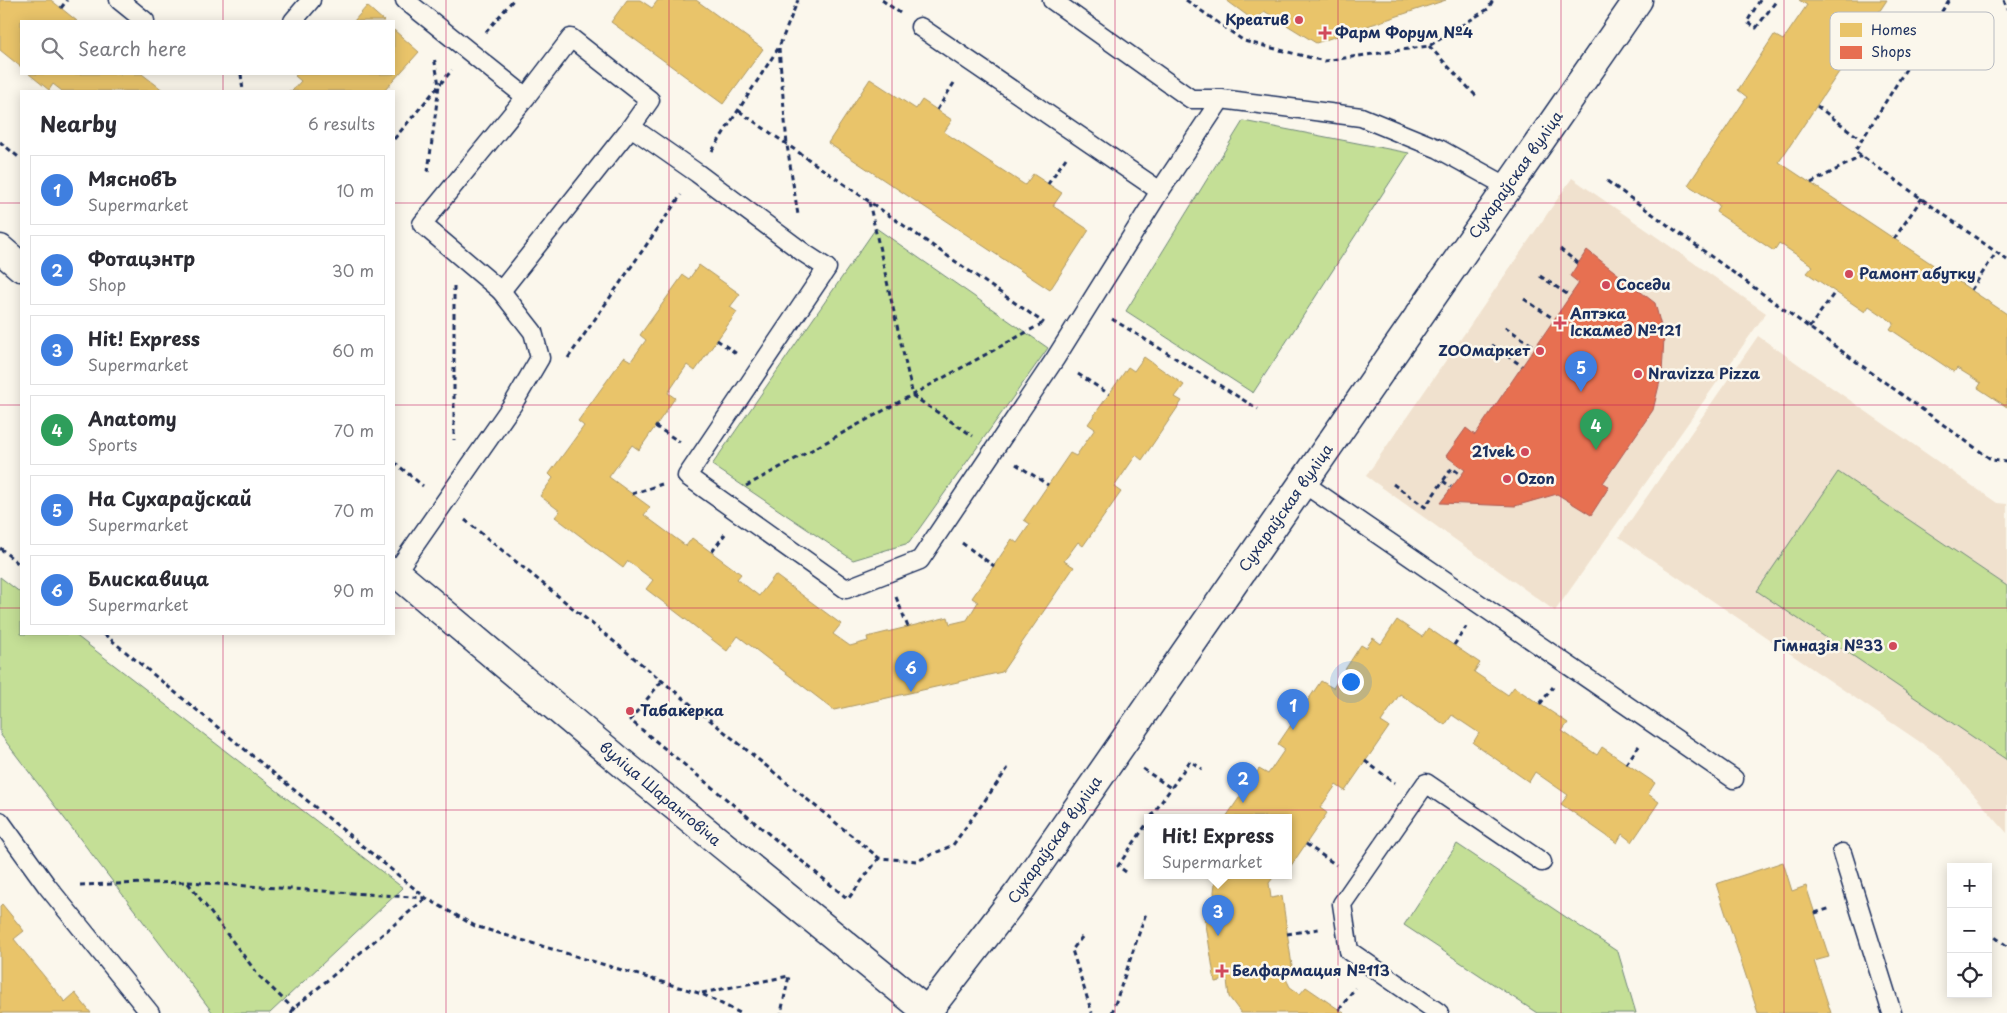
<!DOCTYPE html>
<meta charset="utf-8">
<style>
body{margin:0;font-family:"Playpen Sans",sans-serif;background:#f7f7f7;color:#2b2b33}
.controls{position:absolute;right:15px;bottom:15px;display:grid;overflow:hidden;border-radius:0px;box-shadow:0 2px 12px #0003}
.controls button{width:45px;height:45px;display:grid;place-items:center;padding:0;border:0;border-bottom:1px solid #e1e1e2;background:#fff;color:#2b2b33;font:25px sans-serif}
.you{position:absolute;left:1350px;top:681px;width:18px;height:18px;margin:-12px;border:4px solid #fff;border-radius:50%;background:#1a73e8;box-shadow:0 0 0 8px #1a73e833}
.badge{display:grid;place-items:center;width:32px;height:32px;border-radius:50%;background:#b45309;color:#fff;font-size:16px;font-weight:700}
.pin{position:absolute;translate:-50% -41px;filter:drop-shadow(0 1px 2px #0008)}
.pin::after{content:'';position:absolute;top:26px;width:18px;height:15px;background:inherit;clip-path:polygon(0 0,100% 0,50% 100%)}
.popup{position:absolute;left:1144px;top:814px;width:148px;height:65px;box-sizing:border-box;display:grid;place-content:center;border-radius:0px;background:#fff;filter:drop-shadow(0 1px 4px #0005);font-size:16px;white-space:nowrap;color:#7c7c81}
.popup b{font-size:19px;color:#2b2b33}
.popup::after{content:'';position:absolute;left:50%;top:100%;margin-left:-10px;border:10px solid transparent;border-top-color:#fff}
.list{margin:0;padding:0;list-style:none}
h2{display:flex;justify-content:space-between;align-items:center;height:65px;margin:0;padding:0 20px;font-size:21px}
h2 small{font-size:16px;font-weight:400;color:#7c7c81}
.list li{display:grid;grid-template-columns:32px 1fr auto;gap:15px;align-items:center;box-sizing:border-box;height:70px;margin:0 10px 10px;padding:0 10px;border:1px solid #e1e1e2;border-radius:0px}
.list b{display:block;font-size:19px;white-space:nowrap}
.list p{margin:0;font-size:16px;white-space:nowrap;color:#7c7c81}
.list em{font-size:16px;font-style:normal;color:#7c7c81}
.icon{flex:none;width:28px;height:28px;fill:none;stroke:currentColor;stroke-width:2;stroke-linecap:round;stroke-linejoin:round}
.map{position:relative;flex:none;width:2007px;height:1013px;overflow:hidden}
.search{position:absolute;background:#fff;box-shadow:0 2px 12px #0003;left:20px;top:20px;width:375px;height:55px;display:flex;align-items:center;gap:12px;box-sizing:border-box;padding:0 18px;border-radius:0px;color:#7c7c81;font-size:19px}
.panel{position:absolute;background:#fff;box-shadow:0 2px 12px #0003;left:20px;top:90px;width:375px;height:545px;border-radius:0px}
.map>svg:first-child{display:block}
.built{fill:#f0e1ce}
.green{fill:#c4df96;stroke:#70877a}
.homes{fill:#e9c46a;stroke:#ab9766}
.shops{fill:#e76f51;stroke:#aa5c55}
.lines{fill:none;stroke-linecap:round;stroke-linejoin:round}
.lane-casing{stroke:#1b2f5e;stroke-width:21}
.secondary-casing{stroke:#1b2f5e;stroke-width:31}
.path{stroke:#1b2f5e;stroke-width:3;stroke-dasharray:5 4;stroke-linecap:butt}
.lane{stroke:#fbf7ec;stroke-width:18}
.secondary{stroke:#fbf7ec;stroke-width:28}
.grid{fill:none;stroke:#c2185b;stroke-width:1;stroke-opacity:0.55}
.poi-dot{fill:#d1495b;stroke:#fbf7ec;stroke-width:2}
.labels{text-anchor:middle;stroke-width:5;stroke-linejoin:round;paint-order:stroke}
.poi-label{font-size:15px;font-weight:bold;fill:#1b2f5e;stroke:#fbf7ec;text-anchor:start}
.street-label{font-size:15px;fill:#1b2f5e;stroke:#fbf7ec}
.key{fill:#fbf7ec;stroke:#b8bbc1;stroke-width:1}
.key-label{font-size:14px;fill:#1b2f5e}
</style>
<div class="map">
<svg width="2007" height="1013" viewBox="0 0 2007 1013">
<rect width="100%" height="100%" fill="#fbf7ec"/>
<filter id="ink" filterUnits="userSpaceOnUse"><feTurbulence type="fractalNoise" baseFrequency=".02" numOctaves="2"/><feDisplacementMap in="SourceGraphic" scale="10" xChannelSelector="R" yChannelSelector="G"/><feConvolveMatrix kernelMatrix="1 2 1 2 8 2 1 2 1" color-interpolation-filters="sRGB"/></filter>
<g filter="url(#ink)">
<g class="built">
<polygon points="1572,178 1766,313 1555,611 1366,476"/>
<polygon points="1758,336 1997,503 2007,504 2007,833 1939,755 1619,537"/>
</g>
<g class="green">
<polygon points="1243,121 1409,153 1253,393 1126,311"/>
<polygon points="876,228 1048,348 909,543 853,560 712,465"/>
<polygon points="1838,472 2007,586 2007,760 1757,591"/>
<polygon points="0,577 21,593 21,634 74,634 403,888 270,1013 213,1013 0,734"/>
<polygon points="1457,844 1618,952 1636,1013 1537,1013 1404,925"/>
</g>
<g class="homes">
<polygon points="0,0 51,0 77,21 21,21 21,67 0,50"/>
<polygon points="627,0 640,0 652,8 658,0 696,0 763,49 723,104 611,22"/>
<polygon points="1226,0 1446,0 1316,43 1264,11 1256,22"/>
<polygon points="1799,0 1887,0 1779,162 2007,314 2007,407 1978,388 1981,383 1957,368 1954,372 1890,329 1894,323 1869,306 1865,312 1807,273 1813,266 1779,243 1774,251 1716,212 1719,205 1688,185 1747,97 1738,90 1774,35 1783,40 1807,5"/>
<polygon points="367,6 384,21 354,21"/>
<polygon points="394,30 419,52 384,91 289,91 292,91 301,81 295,76 297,74 394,74"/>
<polygon points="29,74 142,74 164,91 62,91 53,84 49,90"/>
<polygon points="870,79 916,109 922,100 952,120 944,132 1025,185 1033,174 1062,193 1053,206 1089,230 1050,290 828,143"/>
<polygon points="699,265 740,294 730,307 737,312 695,371 687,365 668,393 675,398 639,450 632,445 609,477 650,507 644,515 686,546 692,538 741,574 737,579 759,596 775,575 841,624 833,634 850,646 868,641 867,637 948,617 950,624 967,620 978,602 972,598 1012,539 1017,543 1030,524 1024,520 1070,453 1076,456 1095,429 1088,424 1128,367 1134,371 1144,357 1184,385 1175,397 1182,401 1142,460 1136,455 1114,487 1121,492 1083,546 1078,542 1064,561 1074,567 1002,672 834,710 738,636 727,651 646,589 653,580 628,561 623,568 555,517 560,511 540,496 553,478 549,474 584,426 578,421 624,357 631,361 646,340 640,335 683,275 689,279"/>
<polygon points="1397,620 1422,637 1428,628 1480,663 1474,672 1508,695 1514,687 1568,723 1562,731 1597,755 1602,747 1655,783 1648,794 1659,802 1632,842 1622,834 1617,843 1561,804 1568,795 1535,772 1529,782 1473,743 1479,733 1452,715 1445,725 1400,694 1381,722 1389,727 1345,791 1336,785 1320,808 1327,813 1288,870 1288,817 1226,817 1259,769 1268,774 1285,749 1278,744 1321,681 1333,688 1361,645 1366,648 1373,638 1381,644"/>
<polygon points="1783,862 1792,891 1806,886 1829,957 1814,961 1831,1013 1758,1013 1716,884"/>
<polygon points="1216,875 1275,875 1269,883 1271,898 1282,896 1293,973 1284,975 1290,987 1300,994 1306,987 1344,1013 1241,1013 1229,997 1227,980 1215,982 1204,912 1217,910 1214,892"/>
<polygon points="2,904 24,931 14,939 65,1002 75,993 91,1013 0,1013 0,906"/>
</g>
<polygon class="shops" points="1587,250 1655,303 1664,338 1662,373 1653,410 1603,483 1609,487 1591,515 1557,494 1515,506 1440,503 1465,470 1446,456 1466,428 1475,435 1579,283 1570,276"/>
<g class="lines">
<defs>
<g id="lane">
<polyline points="119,0 145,21"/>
<polyline points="405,0 526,97"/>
<polyline points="1052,0 1191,99 1221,99"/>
<polyline points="293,21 311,0"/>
<polyline points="920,27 1160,191"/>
<polygon points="571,38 650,100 631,127 501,291 422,224 526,97"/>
<polyline points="631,127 697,173 804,253 827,268 687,476 846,589 920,560 1055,359 1160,191 1221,99 1361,117 1439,149 1508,187"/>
<polyline points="1303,483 1734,779"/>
<polyline points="396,572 513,404 540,358 533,332 501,291"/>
<polyline points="0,821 47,886 150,1013"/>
<polyline points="1842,853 1892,1013"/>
<polyline points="1439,1013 1349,951 1342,904 1426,783 1542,862"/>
</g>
<g id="secondary">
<polyline points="0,249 21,267"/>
<polyline points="394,571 628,768 929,1013"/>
<polyline points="926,1013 1020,891 1638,0"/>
</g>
</defs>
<use href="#lane" class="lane-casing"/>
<use href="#secondary" class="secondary-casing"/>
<g class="path">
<polyline points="882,0 900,13"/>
<polyline points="1186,0 1244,41 1324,61 1429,46 1488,9 1493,0"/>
<polyline points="1760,0 1747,22 1756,28 1777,0"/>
<polyline points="1949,0 1855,151 2007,260"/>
<polyline points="2004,0 2007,9"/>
<polyline points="61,8 67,0"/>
<polyline points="486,32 513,0"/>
<polyline points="1863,36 1909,66"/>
<polyline points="1429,46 1476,96"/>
<polyline points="779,48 787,145 798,215"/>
<polyline points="241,74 243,91"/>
<polyline points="1817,106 1862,140"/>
<polyline points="937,110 954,83"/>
<polyline points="739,111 1044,323"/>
<polyline points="394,139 452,70"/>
<polyline points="0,142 21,159"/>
<polyline points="712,151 779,47 798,0"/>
<polyline points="428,172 439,85 434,57"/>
<polyline points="1607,181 1992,460 2007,462"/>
<polyline points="1811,183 1862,156"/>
<polyline points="1048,184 1066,158"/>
<polyline points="869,202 913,396 973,436"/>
<polyline points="1894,239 1922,198"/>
<polyline points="1560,249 1578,263"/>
<polyline points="1540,276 1570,296"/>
<polyline points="454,286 454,440"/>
<polyline points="1971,290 1996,253"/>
<polyline points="1524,299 1554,319"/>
<polyline points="1112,319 1258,409"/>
<polyline points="1505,327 1535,347"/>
<polyline points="1809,328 1835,292"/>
<polyline points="717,340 737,354"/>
<polyline points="1492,345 1522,366"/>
<polyline points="568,358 681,195"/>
<polyline points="1078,374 1109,394"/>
<polyline points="655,426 680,442"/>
<polyline points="394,462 423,486"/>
<polyline points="1016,464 1048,485"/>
<polyline points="1443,481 1451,487"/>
<polyline points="1393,484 1425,507 1452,468 1461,475"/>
<polyline points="746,486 1045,322"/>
<polyline points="632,494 662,484"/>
<polyline points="465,520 879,858 917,861 953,845 1008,768"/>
<polyline points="962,543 994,566"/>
<polyline points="0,548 21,566"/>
<polyline points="712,552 725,534"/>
<polyline points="896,597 908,627"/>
<polyline points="104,634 426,898 475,926 702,994 740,1013"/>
<polyline points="1454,645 1466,627"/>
<polyline points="661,682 630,720 848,899 879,858"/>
<polyline points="1540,704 1553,687"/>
<polyline points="1365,761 1395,783"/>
<polyline points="1626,764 1639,746"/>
<polyline points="1143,769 1171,788"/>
<polyline points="1151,817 1190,761 1202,769"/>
<polyline points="1306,844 1336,865"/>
<polyline points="1126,872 1118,866 1148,822"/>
<polyline points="188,883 260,977 298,1013"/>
<polyline points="80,885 188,882 426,898"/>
<polyline points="1815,913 1831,908"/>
<polyline points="1988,932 2007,946"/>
<polyline points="1287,934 1319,929"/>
<polyline points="1082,937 1072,950 1092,1013"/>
<polyline points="702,993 789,976 781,1013"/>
<polyline points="1339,1010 1355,988"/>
<polyline points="291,1013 294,1008 426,898"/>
<polyline points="1112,1013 1146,913"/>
</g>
<use href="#lane" class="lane"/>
<use href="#secondary" class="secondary"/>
</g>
</g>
<path class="grid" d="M223,0V21M446,0V1013M669,0V1013M892,0V1013M1115,0V1013M1338,0V1013M1561,0V1013M1784,0V1013M223,74V91M0,203H21M394,203H2007M0,405H21M394,405H2007M0,608H21M394,608H2007M223,634V1013M0,810H2007"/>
<g class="poi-dot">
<circle cx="1299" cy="20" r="5"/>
<path d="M1322.5 25.5h5v5h5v5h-5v5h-5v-5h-5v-5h5z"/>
<circle cx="1849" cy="274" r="5"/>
<circle cx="1606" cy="285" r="5"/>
<path d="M1557.5 315.5h5v5h5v5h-5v5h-5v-5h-5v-5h5z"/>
<circle cx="1540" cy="351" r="5"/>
<circle cx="1638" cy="374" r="5"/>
<circle cx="1525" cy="452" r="5"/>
<circle cx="1507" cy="479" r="5"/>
<circle cx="1893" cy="646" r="5"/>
<circle cx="630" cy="711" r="5"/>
<path d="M1219.5 963.5h5v5h5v5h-5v5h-5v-5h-5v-5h5z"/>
</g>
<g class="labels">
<g class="poi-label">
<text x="1289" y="25" text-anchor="end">Креатив</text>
<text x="1335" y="38">Фарм Форум №4</text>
<text x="1859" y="279">Рамонт абутку</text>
<text x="1616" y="290">Соседи</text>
<text x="1570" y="319">Аптэка<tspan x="1570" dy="17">Іскамед №121</tspan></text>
<text x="1530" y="356" text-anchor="end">ZOOмаркет</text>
<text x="1648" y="379">Nravizza Pizza</text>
<text x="1515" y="457" text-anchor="end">21vek</text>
<text x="1517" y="484">Ozon</text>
<text x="1883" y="651" text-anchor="end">Гімназія №33</text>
<text x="640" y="716">Табакерка</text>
<text x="1232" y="976">Белфармация №113</text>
</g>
<g class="street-label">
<text transform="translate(1516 175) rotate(-55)" y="5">Сухараўская вуліца</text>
<text transform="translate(1286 508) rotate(-55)" y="5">Сухараўская вуліца</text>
<text transform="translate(660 794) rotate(40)" y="5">вуліца Шаранговіча</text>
<text transform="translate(1055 840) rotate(-55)" y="5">Сухараўская вуліца</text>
</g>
</g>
<rect x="1830" y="12" width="164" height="58" rx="8" class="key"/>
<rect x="1840" y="23" width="22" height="14" fill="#e9c46a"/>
<rect x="1840" y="46" width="22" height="13" fill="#e76f51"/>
<g class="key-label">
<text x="1871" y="35">Homes</text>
<text x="1871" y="57">Shops</text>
</g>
</svg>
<div class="controls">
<button>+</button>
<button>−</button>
<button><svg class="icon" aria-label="locate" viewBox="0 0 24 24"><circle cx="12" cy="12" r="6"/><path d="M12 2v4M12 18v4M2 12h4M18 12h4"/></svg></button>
</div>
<div class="you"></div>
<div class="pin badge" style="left:1293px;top:730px;background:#3f7fe0">1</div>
<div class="pin badge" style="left:1243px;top:803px;background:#3f7fe0">2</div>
<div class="pin badge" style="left:1218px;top:936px;background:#3f7fe0">3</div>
<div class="popup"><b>Hit! Express</b>Supermarket</div>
<div class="pin badge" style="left:1596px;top:450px;background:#2e9e5b">4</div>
<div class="pin badge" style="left:1581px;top:392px;background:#3f7fe0">5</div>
<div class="pin badge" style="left:911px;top:692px;background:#3f7fe0">6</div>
<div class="search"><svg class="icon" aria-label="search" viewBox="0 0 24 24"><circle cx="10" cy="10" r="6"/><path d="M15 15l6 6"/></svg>Search here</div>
<section class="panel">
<h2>Nearby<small>6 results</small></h2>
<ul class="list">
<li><span class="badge" style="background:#3f7fe0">1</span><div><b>МясновЪ</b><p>Supermarket</p></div><em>10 m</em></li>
<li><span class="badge" style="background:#3f7fe0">2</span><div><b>Фотацэнтр</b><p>Shop</p></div><em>30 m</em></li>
<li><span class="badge" style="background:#3f7fe0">3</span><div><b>Hit! Express</b><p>Supermarket</p></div><em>60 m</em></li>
<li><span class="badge" style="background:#2e9e5b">4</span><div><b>Anatomy</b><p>Sports</p></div><em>70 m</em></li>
<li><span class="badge" style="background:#3f7fe0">5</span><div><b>На Сухараўскай</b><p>Supermarket</p></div><em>70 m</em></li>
<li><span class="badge" style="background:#3f7fe0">6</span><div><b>Блискавица</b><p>Supermarket</p></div><em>90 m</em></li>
</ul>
</section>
</div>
